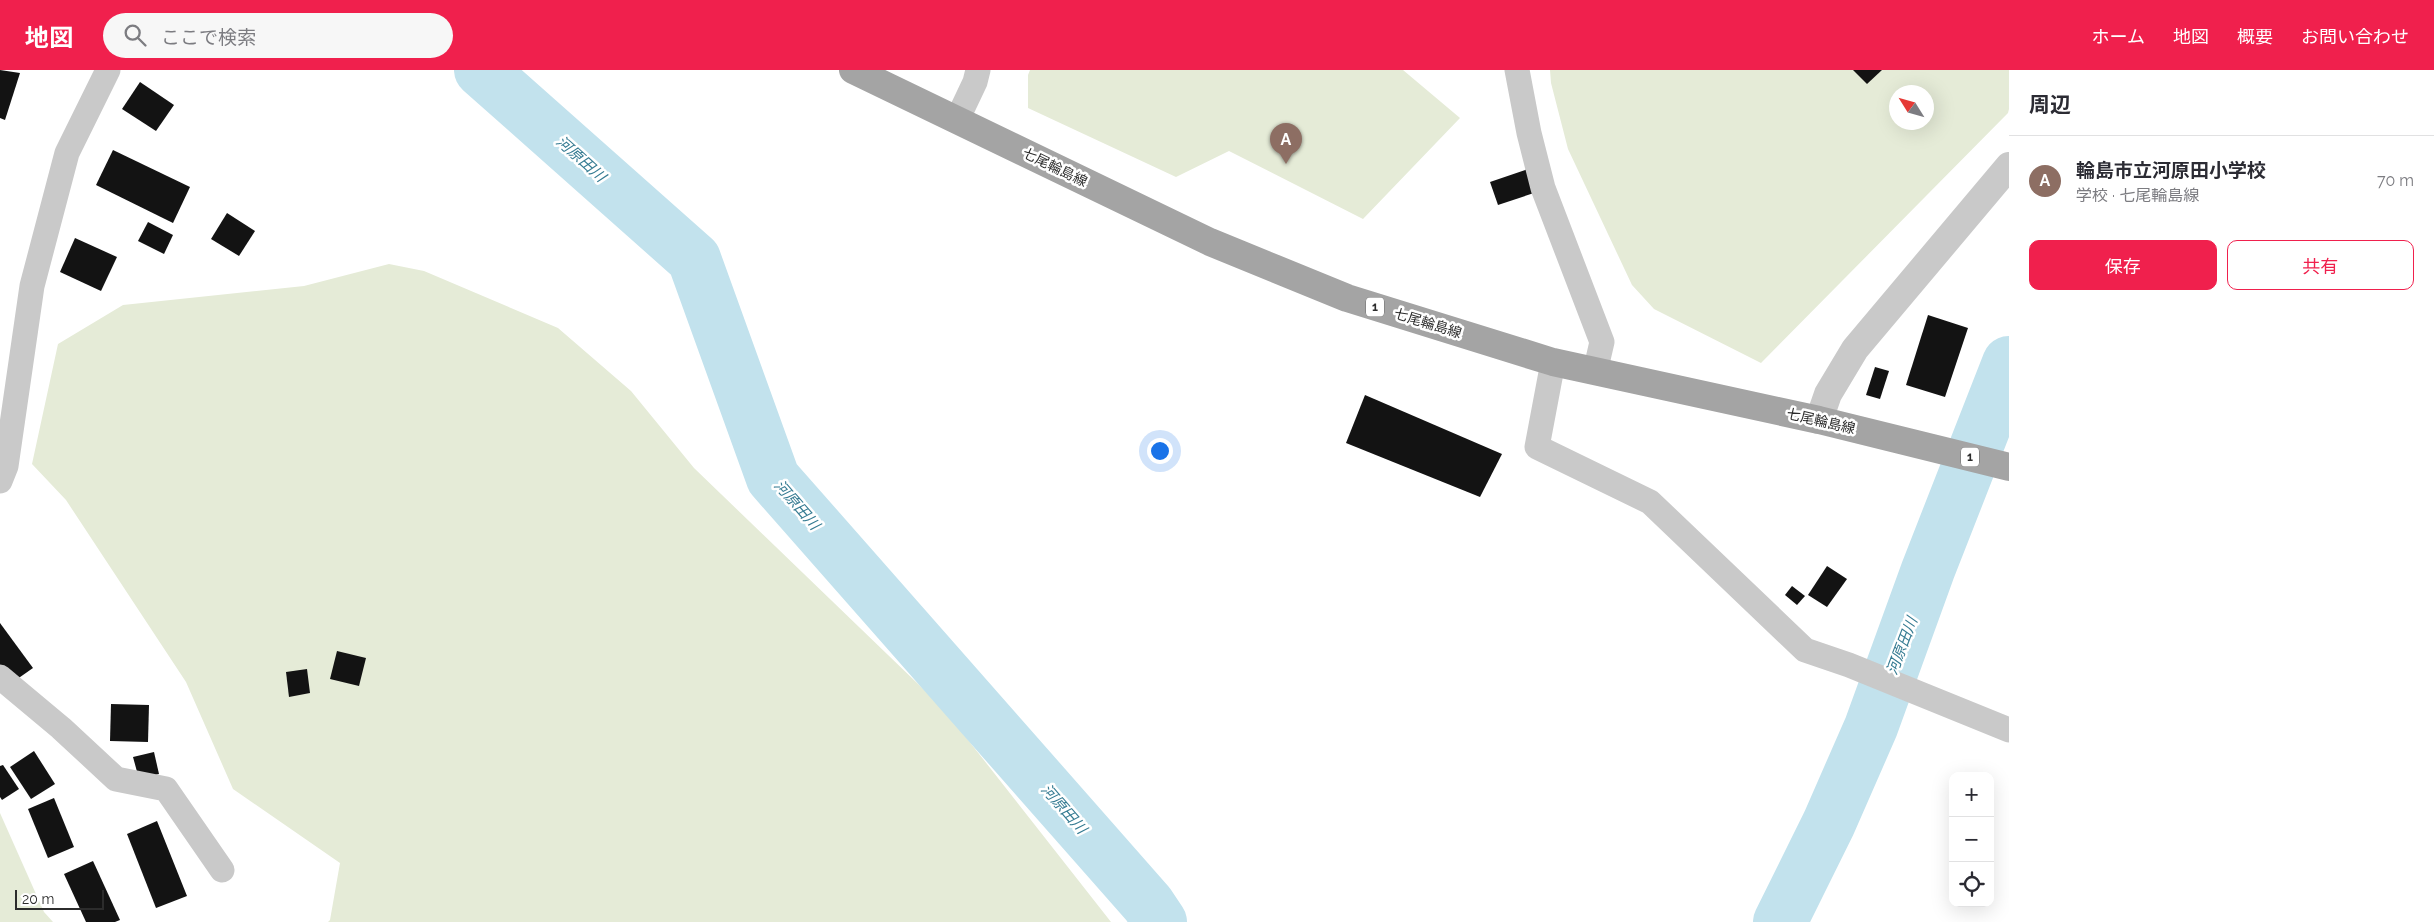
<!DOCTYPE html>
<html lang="ja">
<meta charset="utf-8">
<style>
body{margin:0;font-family:Raleway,"Noto Sans JP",sans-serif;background:#f7f7f7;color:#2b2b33}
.controls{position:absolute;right:15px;bottom:15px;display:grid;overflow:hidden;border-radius:10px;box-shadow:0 5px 20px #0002}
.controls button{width:45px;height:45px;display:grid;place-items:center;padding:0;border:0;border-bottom:1px solid #e1e1e2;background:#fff;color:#2b2b33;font:25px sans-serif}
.compass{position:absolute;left:1889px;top:15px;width:45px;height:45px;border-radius:50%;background:#fff;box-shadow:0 5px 20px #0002;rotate:307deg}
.scale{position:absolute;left:15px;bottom:12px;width:89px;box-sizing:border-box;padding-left:5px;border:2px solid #2c2c2c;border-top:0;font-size:14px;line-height:18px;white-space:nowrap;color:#2c2c2c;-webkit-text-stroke:4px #fff;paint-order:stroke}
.you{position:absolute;left:1159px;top:380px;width:18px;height:18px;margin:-12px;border:4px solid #fff;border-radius:50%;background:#1a73e8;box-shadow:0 0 0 8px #1a73e833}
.badge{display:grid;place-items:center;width:32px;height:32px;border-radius:50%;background:#f0204d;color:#fff;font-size:16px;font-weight:700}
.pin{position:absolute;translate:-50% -41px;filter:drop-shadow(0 1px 2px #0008)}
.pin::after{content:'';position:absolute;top:26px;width:18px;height:15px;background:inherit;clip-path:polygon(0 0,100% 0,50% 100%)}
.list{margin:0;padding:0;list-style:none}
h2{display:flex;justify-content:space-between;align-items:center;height:65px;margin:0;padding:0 20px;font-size:21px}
h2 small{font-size:16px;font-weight:400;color:#7c7c81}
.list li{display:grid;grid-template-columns:32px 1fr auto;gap:15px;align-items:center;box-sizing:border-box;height:90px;padding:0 20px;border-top:1px solid #e1e1e2}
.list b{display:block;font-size:19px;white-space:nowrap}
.list p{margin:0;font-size:16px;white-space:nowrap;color:#7c7c81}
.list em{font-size:16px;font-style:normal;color:#7c7c81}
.actions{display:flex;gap:10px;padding:15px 20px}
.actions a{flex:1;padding:11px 0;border:1px solid #f0204d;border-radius:10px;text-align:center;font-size:18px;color:#f0204d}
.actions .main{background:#f0204d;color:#fff}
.icon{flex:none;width:28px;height:28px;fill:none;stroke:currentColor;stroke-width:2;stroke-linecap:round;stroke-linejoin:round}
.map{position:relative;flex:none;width:2009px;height:852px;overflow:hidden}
header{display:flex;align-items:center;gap:30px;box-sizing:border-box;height:70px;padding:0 25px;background:#f0204d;color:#fff}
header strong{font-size:24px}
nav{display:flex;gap:28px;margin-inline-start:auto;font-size:18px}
.search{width:350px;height:45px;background:#f7f7f7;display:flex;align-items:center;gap:12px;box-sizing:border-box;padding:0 18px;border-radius:28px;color:#7c7c81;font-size:19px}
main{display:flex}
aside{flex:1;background:#fff}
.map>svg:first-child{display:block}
.green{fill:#e5ebd7;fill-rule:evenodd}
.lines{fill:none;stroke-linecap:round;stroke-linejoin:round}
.river{stroke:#c2e2ed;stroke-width:54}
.building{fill:#131313}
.minor{stroke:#c9c9c9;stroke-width:25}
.tertiary{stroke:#c9c9c9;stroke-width:28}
.primary{stroke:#a4a4a4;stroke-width:28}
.labels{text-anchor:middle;stroke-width:5;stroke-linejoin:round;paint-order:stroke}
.shield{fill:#fff;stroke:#6b6b6b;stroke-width:1}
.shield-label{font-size:12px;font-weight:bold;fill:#2c2c2c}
.street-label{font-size:14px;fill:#2c2c2c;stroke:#fff}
.water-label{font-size:15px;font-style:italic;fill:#357b92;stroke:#fff}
</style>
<header>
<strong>地図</strong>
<div class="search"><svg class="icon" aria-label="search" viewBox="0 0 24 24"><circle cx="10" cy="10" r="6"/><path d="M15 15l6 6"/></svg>ここで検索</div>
<nav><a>ホーム</a><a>地図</a><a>概要</a><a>お問い合わせ</a></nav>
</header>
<main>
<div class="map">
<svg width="2009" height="852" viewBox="0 0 2009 852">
<rect width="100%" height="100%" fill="#fff"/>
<g class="green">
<polygon points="1030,0 1403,0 1460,48 1363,149 1229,81 1176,107 1028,38 1028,5"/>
<path d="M1550,0H2009V39L2008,43L1761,293L1654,239L1632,215L1568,79L1551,13ZM1896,22H1926V52H1896Z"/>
<polygon points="389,194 424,201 558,258 631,321 694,398 943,638 1111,852 328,852 330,850 340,793 233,719 186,612 66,430 32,394 58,274 123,235 304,216"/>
<polygon points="0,743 44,842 53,852 0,852"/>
</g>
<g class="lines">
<g class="river">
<polyline points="481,0 694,189 773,408 1148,834 1160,852"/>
<polyline points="1780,852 1829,753 1871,657 1928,500 2009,293"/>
</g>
</g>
<g class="building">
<polygon points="0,0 20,3 5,50 0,48"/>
<polygon points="1853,0 1882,0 1867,14"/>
<polygon points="140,12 174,35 156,61 122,39"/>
<polygon points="113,80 190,117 173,153 96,115"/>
<polygon points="1528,99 1537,122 1498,135 1490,112"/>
<polygon points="227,143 255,161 239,186 211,169"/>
<polygon points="148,152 173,165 164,184 138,171"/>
<polygon points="75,168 117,187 101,221 60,202"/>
<polygon points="1928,245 1968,258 1945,327 1906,315"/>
<polygon points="1875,297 1889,301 1880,329 1866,325"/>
<polygon points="1365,325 1502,384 1480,427 1346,373"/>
<polygon points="1827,496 1847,509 1827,537 1808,525"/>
<polygon points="1792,516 1805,526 1797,535 1785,525"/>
<polygon points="0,553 33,598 13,612 0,595"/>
<polygon points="337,581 366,588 359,616 330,609"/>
<polygon points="307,599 310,623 289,627 286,602"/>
<polygon points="111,634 149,635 148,672 110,671"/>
<polygon points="34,681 55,714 31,729 10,697"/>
<polygon points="154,682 159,704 139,709 133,687"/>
<polygon points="3,695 19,719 2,730 0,727 0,696"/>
<polygon points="54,728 74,777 48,788 28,739"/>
<polygon points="157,751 187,826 156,838 127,764"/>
<polygon points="93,791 120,850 115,852 86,852 64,804"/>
</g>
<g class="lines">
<g class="minor">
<polyline points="1517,0 1529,63 1543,118 1602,272 1595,302"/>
<polyline points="957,50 975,12 978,0"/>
<polyline points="1553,292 1537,377 1650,432 1805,580 1849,595 2009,660"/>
<polyline points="0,411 6,396 32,216 67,83 108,0"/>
<polyline points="0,607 61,658 116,709 166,719 222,800"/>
</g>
<polyline class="tertiary" points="1819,350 1828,324 1855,279 2009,96"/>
<polyline class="primary" points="853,0 1210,172 1347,228 1553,292 1819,350 2009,397"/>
</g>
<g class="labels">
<g class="shield">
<rect x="1366" y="227.5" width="18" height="19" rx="4"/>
<rect x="1961" y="377.5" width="18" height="19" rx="4"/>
</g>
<g class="shield-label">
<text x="1375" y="241">1</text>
<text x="1970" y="391">1</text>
</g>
<g class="street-label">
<text transform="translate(1055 97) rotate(26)" y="5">七尾輪島線</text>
<text transform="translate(1428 253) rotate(17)" y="5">七尾輪島線</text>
<text transform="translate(1821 351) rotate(13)" y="5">七尾輪島線</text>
</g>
<g class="water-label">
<text transform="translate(581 89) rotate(42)" y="5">河原田川</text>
<text transform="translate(797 435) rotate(49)" y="5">河原田川</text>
<text transform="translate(1902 576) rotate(-69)" y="5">河原田川</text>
<text transform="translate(1064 739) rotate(49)" y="5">河原田川</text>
</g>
</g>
</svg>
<div class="controls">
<button>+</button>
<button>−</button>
<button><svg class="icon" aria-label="locate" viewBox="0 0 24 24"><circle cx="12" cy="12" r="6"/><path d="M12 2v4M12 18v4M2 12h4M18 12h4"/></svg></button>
</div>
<svg class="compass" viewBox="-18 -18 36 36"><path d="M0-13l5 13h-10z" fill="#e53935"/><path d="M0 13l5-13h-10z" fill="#7c7c81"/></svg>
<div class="scale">20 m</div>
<div class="you"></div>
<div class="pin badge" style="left:1286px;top:94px;background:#8d6e63">A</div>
</div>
<aside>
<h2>周辺<small></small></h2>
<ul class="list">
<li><span class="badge" style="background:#8d6e63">A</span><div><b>輪島市立河原田小学校</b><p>学校 · 七尾輪島線</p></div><em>70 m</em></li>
</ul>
<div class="actions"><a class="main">保存</a><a>共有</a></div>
</aside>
</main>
